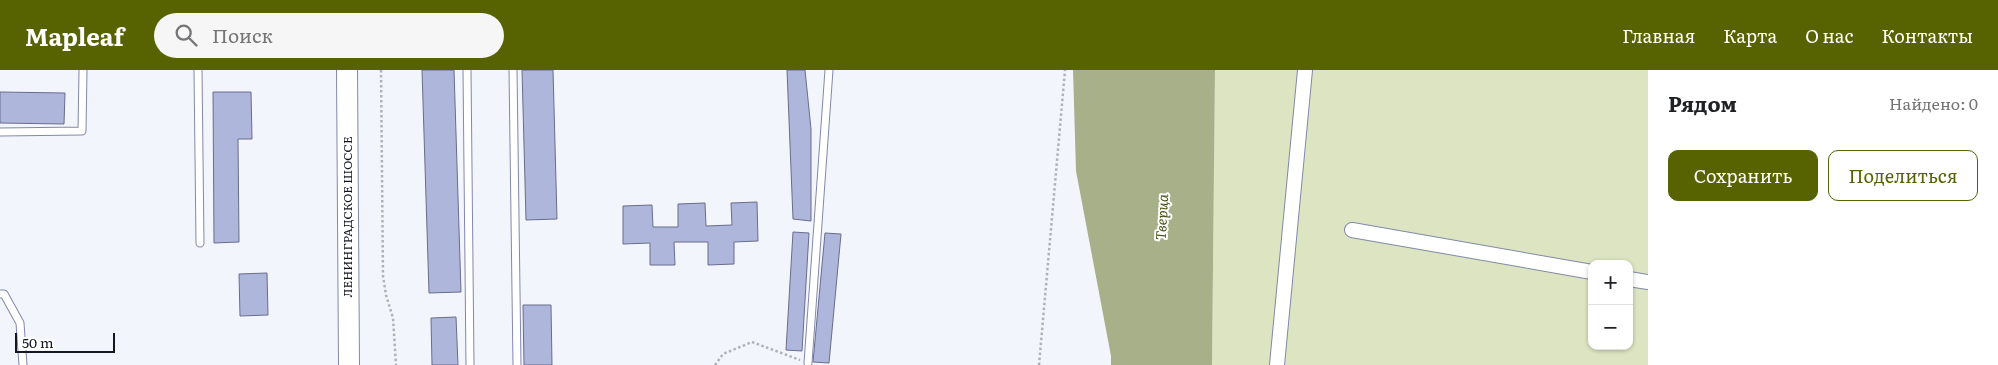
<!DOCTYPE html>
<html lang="ru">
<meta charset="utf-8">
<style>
body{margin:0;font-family:Literata,serif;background:#f6f6f6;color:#202124}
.controls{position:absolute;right:15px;bottom:15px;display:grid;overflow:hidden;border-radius:10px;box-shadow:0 1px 4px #0004}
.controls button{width:45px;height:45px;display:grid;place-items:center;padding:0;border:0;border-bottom:1px solid #e0e0e0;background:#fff;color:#202124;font:25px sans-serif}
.scale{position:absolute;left:15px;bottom:12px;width:100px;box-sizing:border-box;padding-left:5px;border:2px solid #141622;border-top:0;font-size:14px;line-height:18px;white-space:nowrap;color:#141622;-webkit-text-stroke:4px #fff;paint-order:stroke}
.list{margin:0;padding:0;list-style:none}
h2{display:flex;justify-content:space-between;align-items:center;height:65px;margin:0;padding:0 20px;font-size:21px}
h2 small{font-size:16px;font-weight:400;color:#757577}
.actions{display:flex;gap:10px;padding:15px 20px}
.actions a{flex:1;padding:11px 0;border:1px solid #576201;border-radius:10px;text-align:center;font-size:18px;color:#576201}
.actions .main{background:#576201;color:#fff}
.icon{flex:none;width:28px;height:28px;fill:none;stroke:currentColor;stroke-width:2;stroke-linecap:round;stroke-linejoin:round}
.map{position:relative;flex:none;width:1648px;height:295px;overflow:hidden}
header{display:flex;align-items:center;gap:30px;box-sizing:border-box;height:70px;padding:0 25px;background:#576201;color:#fff}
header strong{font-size:24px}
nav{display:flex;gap:28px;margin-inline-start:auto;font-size:18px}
.search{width:350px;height:45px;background:#f6f6f6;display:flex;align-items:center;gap:12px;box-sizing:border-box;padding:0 18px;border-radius:28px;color:#757577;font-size:19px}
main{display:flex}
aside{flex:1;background:#fff}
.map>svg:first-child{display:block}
.green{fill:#dce4c1;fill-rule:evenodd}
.water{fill:#a8b08a}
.building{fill:#afb6db;stroke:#686d8c}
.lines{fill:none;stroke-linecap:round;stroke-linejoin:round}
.service-casing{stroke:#8288a8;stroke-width:9}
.minor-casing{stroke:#8288a8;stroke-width:16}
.secondary-casing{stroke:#8288a8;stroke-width:22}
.path{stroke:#afb1ba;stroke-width:2.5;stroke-dasharray:2.5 2.5;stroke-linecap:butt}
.service{stroke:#fff;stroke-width:7}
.minor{stroke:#fff;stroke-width:14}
.secondary{stroke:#fff;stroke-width:20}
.labels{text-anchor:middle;stroke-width:4;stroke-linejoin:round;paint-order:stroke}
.street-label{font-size:12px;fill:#141622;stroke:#fff}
.water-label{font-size:14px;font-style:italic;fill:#4b5418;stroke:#fff}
</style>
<header>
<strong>Mapleaf</strong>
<div class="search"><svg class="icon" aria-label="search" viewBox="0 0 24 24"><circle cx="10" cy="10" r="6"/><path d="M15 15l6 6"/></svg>Поиск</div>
<nav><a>Главная</a><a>Карта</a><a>О нас</a><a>Контакты</a></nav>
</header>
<main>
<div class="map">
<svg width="1648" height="295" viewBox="0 0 1648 295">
<rect width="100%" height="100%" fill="#f3f5fc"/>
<path class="green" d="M1215,0H1648V295H1212ZM1592,194H1629V276H1592Z"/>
<polygon class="water" points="1073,0 1215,0 1212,295 1111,295 1111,286 1076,101"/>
<g class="building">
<polygon points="422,0 454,0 461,222 429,223"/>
<polygon points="522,0 553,0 557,149 526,150"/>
<polygon points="787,0 805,0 811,59 811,151 793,149"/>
<polygon points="0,22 65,23 64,54 0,53"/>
<polygon points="213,22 251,22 252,69 238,69 239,172 214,173"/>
<polygon points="757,132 758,171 734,172 734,194 708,195 708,172 674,172 675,195 650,195 650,173 623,174 623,136 652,135 653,157 678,157 678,134 705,133 706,156 732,155 731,133"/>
<polygon points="793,162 809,163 802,281 786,280"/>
<polygon points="825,163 841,164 829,293 813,292"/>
<polygon points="267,203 268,245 240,246 239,204"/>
<polygon points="523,235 551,235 552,295 524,295"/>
<polygon points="456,247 458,295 432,295 431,248"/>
</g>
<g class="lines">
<defs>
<g id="service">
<polyline points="198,0 200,173"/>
<polyline points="467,0 470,295"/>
<polyline points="513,0 517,295"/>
<polyline points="0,62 82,61 83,0"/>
<polyline points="0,224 4,224 20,253 23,295"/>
<polyline points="808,293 829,0"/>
</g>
<g id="minor">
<polyline points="1352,160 1592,202"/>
<polyline points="1629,209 1648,212"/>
<polyline points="1277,295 1305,0"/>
</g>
<polyline id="secondary" points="347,0 349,295"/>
</defs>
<use href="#service" class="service-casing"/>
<use href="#minor" class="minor-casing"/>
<use href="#secondary" class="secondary-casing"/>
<g class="path">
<polyline points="381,0 383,206 386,225 393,248 396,295"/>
<polyline points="715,295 723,284 752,272 800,290"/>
<polyline points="1039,295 1065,0"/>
</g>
<use href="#service" class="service"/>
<use href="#minor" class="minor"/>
<use href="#secondary" class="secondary"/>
</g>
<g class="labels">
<g class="street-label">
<text transform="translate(348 147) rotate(-90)" y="4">ЛЕНИНГРАДСКОЕ ШОССЕ</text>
</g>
<g class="water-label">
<text transform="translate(1162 147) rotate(-87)" y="5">Тверца</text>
</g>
</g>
</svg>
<div class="controls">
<button>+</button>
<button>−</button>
</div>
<div class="scale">50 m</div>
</div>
<aside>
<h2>Рядом<small>Найдено: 0</small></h2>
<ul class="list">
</ul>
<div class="actions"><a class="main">Сохранить</a><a>Поделиться</a></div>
</aside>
</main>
